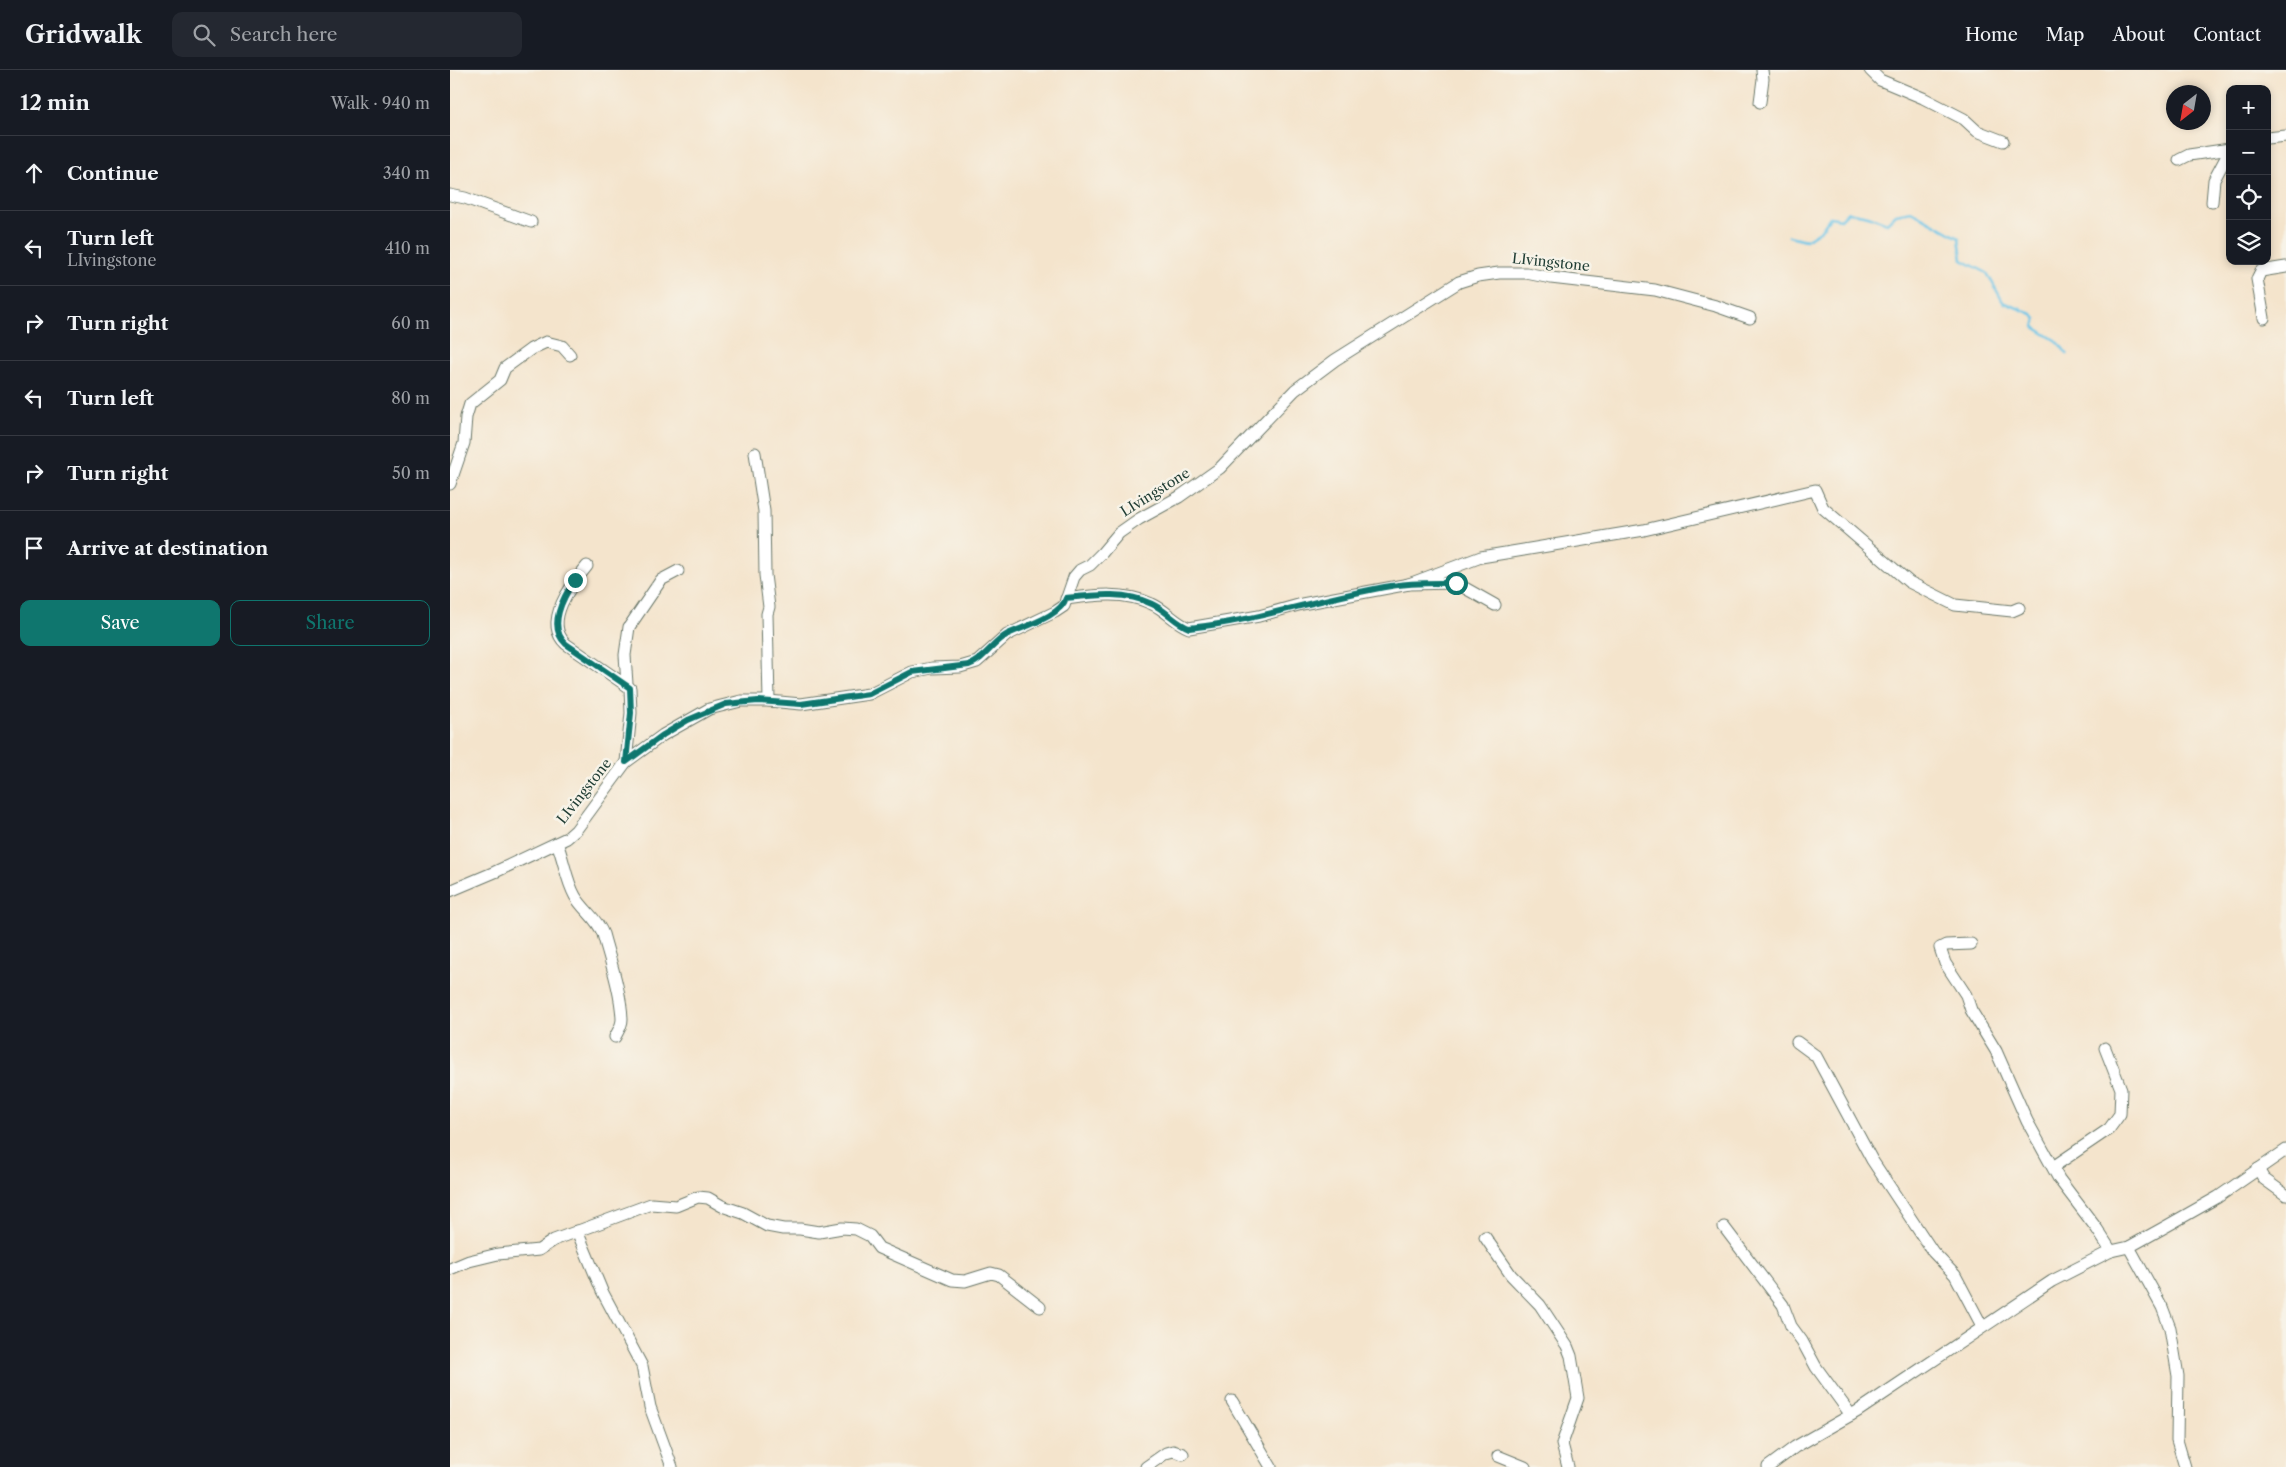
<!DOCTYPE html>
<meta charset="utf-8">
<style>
body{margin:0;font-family:"Libre Caslon Text",serif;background:#242831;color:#f1f3f6}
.controls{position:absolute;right:15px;top:15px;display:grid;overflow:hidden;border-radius:10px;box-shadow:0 2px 8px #0003}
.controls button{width:45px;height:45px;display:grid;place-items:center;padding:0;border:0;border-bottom:1px solid #363941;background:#171b24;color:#f1f3f6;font:25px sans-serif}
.compass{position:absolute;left:1716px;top:15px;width:45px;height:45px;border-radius:50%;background:#171b24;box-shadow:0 2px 8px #0003;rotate:211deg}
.stop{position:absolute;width:15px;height:15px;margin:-11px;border:4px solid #0f766e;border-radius:50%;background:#fff}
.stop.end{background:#0f766e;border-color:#fff;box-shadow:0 1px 5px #0008}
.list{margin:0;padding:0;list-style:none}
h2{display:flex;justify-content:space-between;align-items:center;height:65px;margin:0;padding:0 20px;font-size:21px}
h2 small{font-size:16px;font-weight:400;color:#9ea1a6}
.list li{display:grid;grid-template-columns:32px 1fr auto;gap:15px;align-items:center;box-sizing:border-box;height:75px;padding:0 20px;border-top:1px solid #363941}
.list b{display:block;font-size:19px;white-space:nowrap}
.list p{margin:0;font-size:16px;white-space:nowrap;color:#9ea1a6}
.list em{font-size:16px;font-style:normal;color:#9ea1a6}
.actions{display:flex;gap:10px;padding:15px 20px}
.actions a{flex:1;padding:11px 0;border:1px solid #0f766e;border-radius:10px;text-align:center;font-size:18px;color:#0f766e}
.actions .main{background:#0f766e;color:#fff}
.icon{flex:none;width:28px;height:28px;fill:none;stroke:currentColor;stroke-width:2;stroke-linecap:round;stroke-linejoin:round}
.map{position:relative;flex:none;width:1836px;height:1397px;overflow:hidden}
header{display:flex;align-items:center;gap:30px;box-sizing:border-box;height:70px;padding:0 25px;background:#171b24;border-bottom:1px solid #363941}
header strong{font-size:24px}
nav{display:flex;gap:28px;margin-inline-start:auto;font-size:18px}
.search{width:350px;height:45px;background:#242831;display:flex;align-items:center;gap:12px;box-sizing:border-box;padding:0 18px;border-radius:10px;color:#9ea1a6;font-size:19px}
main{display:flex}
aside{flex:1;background:#171b24}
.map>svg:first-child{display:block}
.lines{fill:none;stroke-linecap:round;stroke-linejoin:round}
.stream{stroke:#6ac5e8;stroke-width:2.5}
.minor-casing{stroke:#6a7769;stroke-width:13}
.minor{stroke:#fff;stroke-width:11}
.route{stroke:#0f766e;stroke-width:6}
.labels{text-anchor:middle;stroke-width:5;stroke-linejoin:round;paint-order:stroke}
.street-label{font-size:14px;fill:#1f3d34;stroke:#f7f3e8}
</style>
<header>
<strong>Gridwalk</strong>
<div class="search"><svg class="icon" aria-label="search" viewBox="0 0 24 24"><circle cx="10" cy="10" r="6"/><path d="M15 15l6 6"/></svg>Search here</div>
<nav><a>Home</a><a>Map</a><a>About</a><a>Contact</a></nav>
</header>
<main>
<aside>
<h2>12 min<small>Walk · 940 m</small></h2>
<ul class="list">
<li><svg class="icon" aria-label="ahead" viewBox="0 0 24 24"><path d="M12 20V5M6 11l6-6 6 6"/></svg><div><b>Continue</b></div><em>340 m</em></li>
<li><svg class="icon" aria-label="left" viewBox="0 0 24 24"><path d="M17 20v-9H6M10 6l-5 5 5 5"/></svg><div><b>Turn left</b><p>LIvingstone</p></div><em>410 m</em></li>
<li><svg class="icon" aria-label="right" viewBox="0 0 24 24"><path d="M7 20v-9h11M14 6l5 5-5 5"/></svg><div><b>Turn right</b></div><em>60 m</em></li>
<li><svg class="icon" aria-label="left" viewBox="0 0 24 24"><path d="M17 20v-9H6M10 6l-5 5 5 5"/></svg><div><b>Turn left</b></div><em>80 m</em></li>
<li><svg class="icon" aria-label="right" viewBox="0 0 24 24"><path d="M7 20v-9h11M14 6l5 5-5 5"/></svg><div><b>Turn right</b></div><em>50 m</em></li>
<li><svg class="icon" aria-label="arrive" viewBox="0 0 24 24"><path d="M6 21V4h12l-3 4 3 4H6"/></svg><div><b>Arrive at destination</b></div></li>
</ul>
<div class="actions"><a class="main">Save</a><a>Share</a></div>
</aside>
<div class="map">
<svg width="1836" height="1397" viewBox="0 0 1836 1397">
<rect width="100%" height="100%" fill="#f7f3e8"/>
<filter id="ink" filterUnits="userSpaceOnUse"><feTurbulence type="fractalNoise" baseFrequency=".02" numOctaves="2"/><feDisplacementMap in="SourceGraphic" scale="10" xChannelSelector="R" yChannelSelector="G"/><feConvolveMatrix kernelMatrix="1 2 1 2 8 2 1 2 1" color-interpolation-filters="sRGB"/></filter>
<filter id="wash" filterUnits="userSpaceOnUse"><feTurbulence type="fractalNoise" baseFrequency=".0096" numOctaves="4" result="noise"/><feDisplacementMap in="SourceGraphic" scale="20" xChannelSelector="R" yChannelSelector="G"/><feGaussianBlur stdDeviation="1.12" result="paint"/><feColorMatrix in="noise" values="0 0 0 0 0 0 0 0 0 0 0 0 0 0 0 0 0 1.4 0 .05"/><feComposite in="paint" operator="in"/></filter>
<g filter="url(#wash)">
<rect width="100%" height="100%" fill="#f4e4cc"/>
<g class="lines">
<polyline class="stream" points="1339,166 1356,170 1370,161 1380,147 1391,149 1398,142 1418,146 1437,153 1446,144 1461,141 1509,168 1512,190 1537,203 1553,232 1582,244 1586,249 1584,257 1608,272 1617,284"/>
</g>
</g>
<g filter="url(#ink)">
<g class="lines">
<defs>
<g id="minor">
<polyline points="1420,0 1430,10 1473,28 1514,49 1527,61 1553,71"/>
<polyline points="1310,32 1313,9 1312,0"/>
<polyline points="1817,68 1836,66"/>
<polyline points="1729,90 1739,85 1780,79"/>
<polyline points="0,125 15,128 81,152"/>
<polyline points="1762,132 1764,110 1780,80"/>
<polyline points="1814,248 1807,209 1811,201 1836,197"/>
<polyline points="305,383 314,441 315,505 319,537 317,544 319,631"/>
<polyline points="0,414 14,373 16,347 20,334 50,310 55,298 81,279 96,272 112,276 120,285"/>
<path d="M137,496C122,514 92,552 116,574L180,618L181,643L176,692"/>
<polyline points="959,514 1031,487 1194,460 1365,420 1373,438 1459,512 1505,535 1562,541 1569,538"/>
<path d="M616,529C645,525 675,521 702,534C716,540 725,553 739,558L809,546L852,534L959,514L1006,513L1045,535"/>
<polyline points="177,614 175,585 179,557 211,510 228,501"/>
<path d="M107,773C114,790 116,810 125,826C133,840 147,848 153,864C160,890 171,922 172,949C172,956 168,961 165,967"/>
<polyline points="0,821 45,802 117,768 126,760 176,692 213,665 259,639 291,631 319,631 351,634 419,624 462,602 482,598 510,597 527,592 557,565 605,542 614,536 624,507 630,500 640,495 652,483 669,463 689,449 729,427 770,398 845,320 885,290 1009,212 1028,206 1049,203 1076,203 1101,208 1205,220 1266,236 1300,248"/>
<polyline points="1521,874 1496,875 1490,878 1495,893 1516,925 1521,940 1546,981 1577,1051 1609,1109 1647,1159 1661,1181"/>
<polyline points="1347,972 1366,986 1422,1090 1483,1182 1505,1205 1532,1256"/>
<polyline points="1603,1097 1659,1059 1670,1044 1671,1019 1655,978"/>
<polyline points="1808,1099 1814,1109 1836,1125"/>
<polyline points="1274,1157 1333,1235 1341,1256 1352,1271 1366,1297 1401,1345"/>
<polyline points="127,1161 152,1221 192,1296 200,1337 222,1397"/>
<polyline points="1035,1167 1061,1205 1090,1235 1117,1276 1121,1286 1128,1328 1112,1374 1118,1397"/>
<polyline points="1679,1177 1712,1237 1720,1258 1728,1306 1727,1370 1735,1397"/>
<polyline points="0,1199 19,1191 48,1184 89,1180 104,1170 201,1134 226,1136 248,1127 258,1128 272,1136 293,1143 317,1156 333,1159 350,1159 369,1162 392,1158 406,1159 420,1166 429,1178 502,1210 515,1211 541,1203 549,1205 590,1237"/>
<polyline points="782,1331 821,1397"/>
<polyline points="1048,1386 1075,1397"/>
<polyline points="696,1397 716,1383 723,1381 733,1384"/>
<polyline points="1318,1397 1345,1377 1408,1341 1602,1211 1661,1181 1679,1177 1715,1157 1768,1127 1836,1080"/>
</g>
</defs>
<use href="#minor" class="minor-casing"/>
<use href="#minor" class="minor"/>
</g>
</g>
<g class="lines" filter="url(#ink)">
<path class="route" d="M125,510C113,527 97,557 116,574L180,618L181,643L176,692L213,665L238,650L276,634L308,631L351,634L419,624L462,602L519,595C535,589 543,572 558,564C575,556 611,546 616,528C645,525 675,521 702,534C716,540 725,553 739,558C808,551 873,527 941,516C963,512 985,513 1006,513"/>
</g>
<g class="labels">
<g class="street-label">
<text transform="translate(1101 192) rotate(6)" y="5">LIvingstone</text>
<text transform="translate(705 422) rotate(-32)" y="5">LIvingstone</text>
<text transform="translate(134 721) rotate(-52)" y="5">LIvingstone</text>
</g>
</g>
</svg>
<div class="controls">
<button>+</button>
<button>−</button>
<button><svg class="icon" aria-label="locate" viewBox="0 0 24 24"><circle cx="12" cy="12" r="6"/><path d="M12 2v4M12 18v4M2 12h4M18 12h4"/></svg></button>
<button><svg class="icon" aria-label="layers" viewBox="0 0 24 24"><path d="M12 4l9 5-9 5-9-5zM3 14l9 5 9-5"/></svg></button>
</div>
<svg class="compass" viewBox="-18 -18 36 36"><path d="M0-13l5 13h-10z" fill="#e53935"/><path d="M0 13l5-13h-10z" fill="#9ea1a6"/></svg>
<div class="stop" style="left:1006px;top:513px"></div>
<div class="stop end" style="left:125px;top:510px"></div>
</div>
</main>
